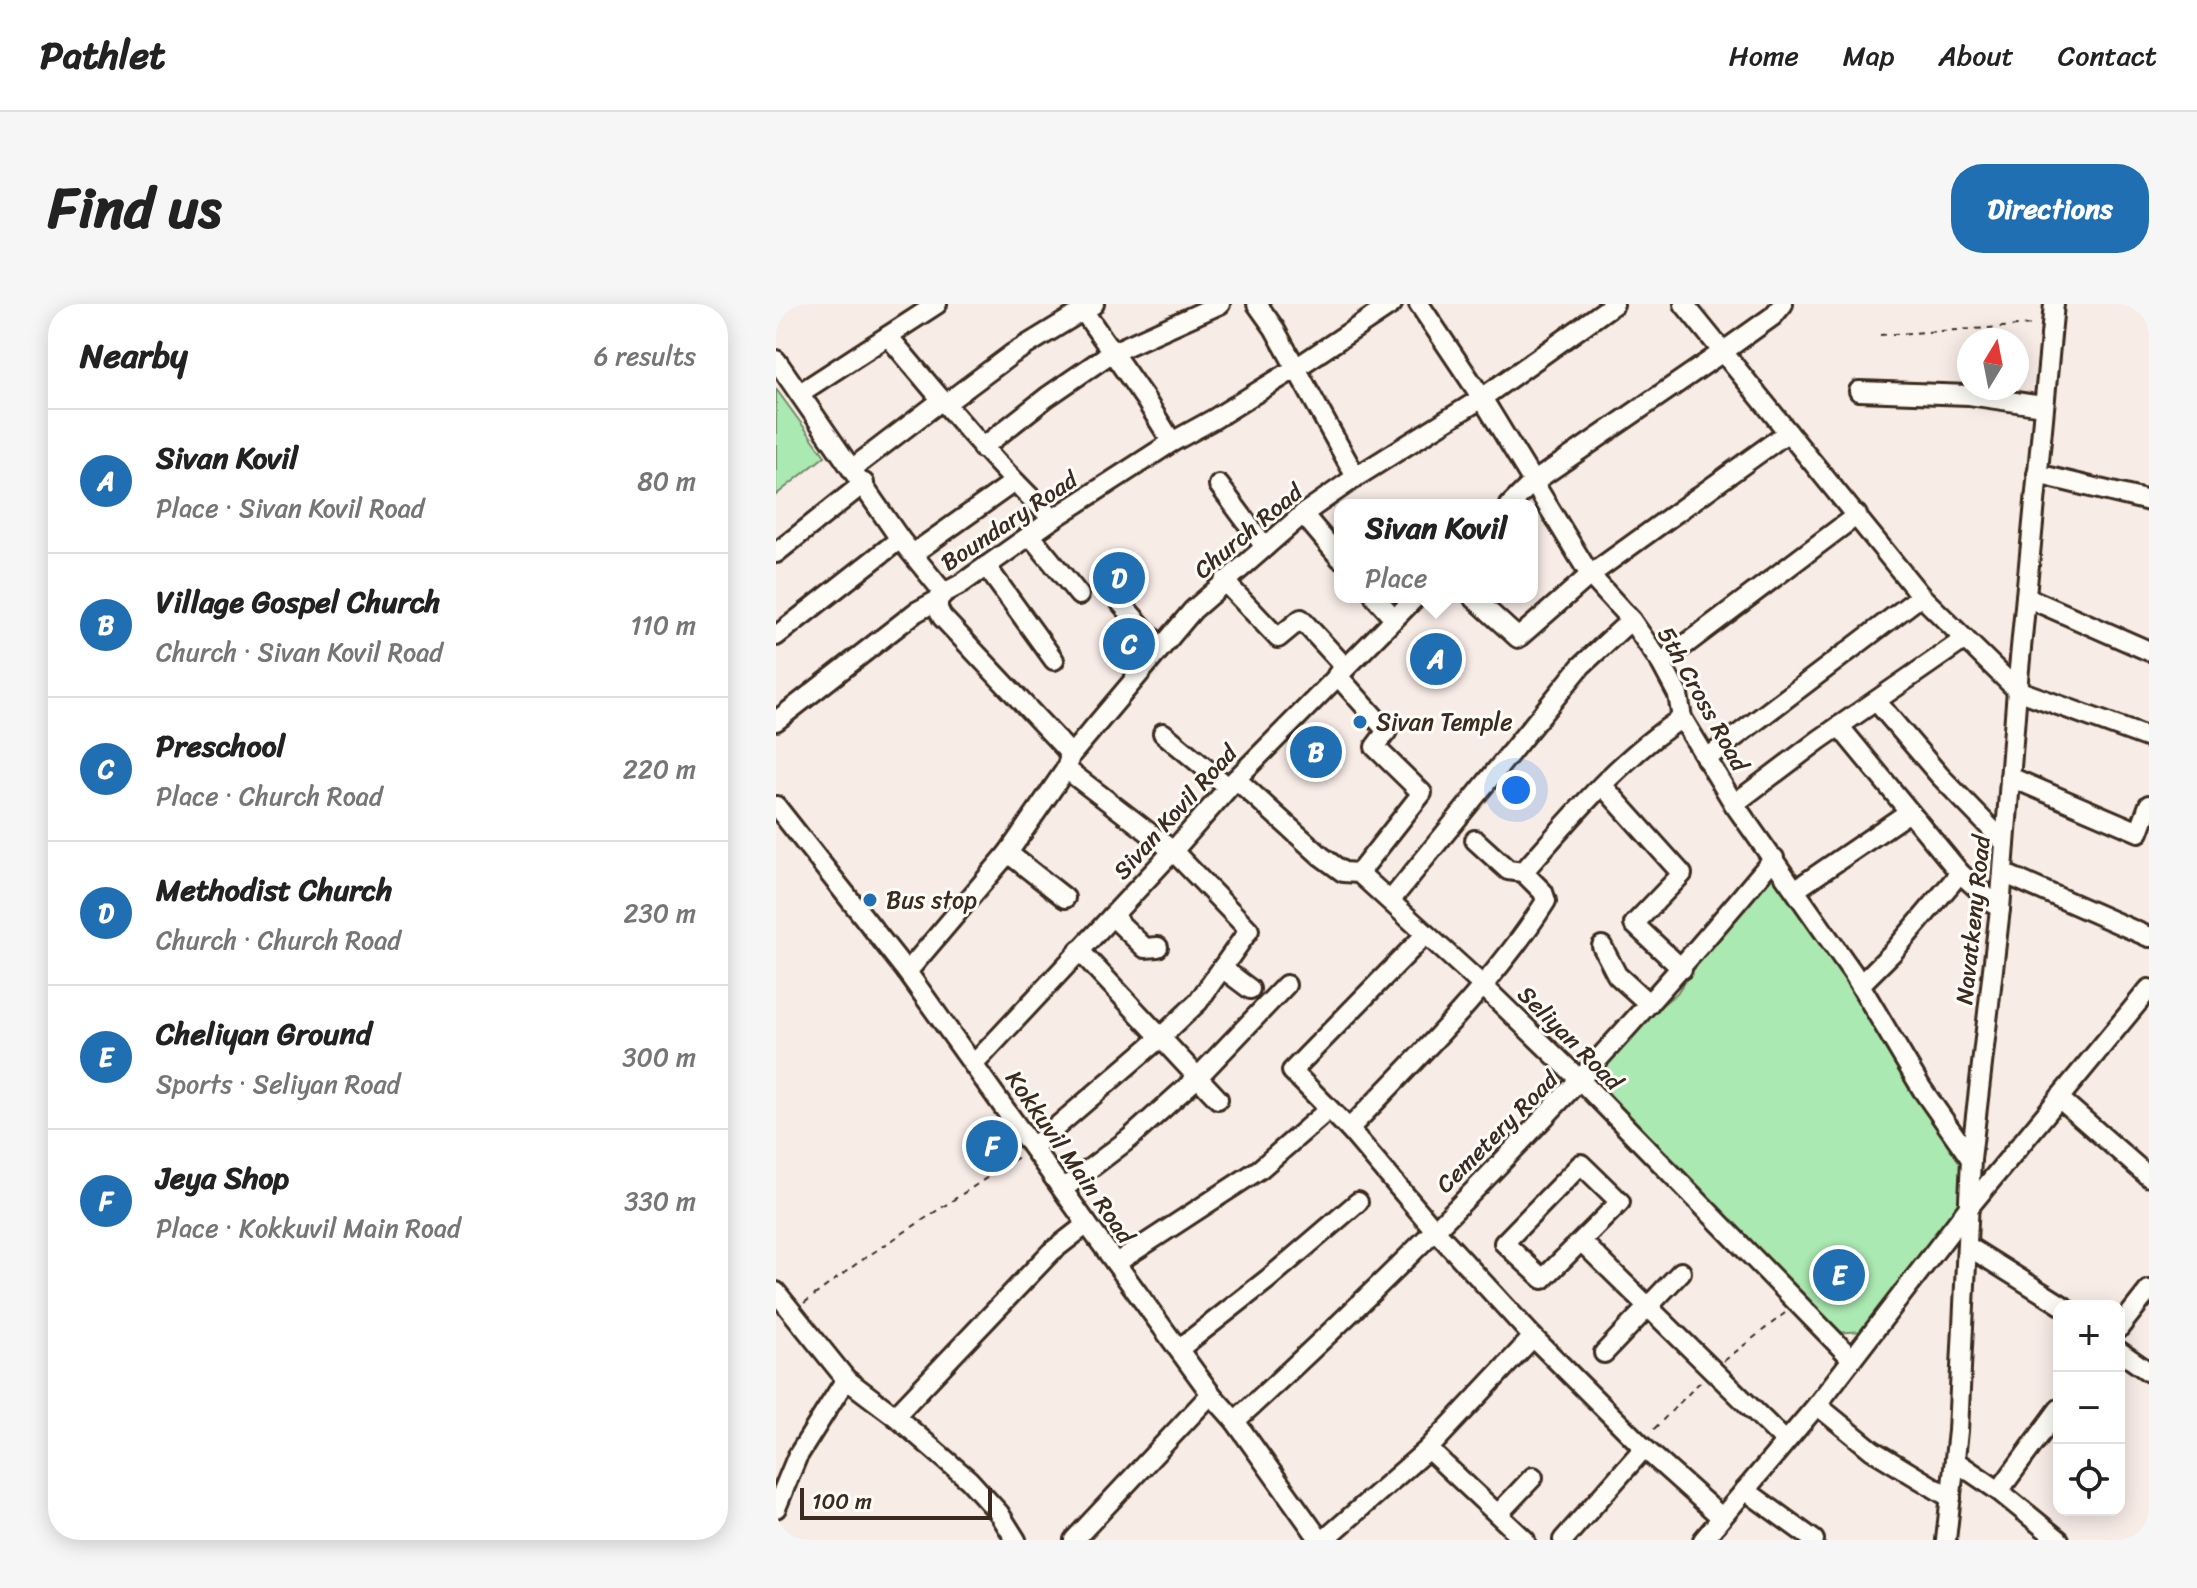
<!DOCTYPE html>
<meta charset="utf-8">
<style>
body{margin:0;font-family:Sriracha,sans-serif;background:#f6f6f6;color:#222}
.controls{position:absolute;right:24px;bottom:24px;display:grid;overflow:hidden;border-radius:16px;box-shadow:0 4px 20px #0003}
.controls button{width:72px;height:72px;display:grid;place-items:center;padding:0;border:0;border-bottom:2px solid #e0e0e0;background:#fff;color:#222;font:40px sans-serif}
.compass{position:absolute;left:1181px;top:24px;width:72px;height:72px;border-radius:50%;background:#fff;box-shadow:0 4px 20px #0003;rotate:10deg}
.scale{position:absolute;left:24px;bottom:20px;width:192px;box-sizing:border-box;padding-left:8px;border:4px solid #3b2a1e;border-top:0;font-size:22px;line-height:28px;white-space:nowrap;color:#3b2a1e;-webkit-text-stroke:6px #fdfcf7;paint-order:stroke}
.you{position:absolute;left:740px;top:486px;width:28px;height:28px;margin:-20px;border:6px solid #fff;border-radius:50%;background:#1a73e8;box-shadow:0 0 0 12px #1a73e833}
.badge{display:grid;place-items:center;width:52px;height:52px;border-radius:50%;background:#1f6fb2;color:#fff;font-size:26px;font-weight:700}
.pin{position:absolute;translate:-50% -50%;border:4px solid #fff;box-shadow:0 2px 8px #0006}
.popup{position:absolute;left:558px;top:195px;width:204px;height:104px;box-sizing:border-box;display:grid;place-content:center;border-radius:16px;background:#fff;filter:drop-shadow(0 2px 6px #0005);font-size:26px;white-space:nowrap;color:#767676}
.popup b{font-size:30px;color:#222}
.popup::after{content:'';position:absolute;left:50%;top:100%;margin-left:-16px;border:16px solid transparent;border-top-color:#fff}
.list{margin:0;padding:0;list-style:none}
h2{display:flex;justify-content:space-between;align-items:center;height:104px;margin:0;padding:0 32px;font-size:34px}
h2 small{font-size:26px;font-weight:400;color:#767676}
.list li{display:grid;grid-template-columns:52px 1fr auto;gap:24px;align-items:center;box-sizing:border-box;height:144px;padding:0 32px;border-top:2px solid #e0e0e0}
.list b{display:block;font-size:30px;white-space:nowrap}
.list p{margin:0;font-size:26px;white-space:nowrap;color:#767676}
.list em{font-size:26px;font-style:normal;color:#767676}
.icon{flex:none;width:44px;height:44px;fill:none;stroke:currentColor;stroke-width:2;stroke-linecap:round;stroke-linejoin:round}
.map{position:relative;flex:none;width:1373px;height:1236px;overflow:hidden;border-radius:32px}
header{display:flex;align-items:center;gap:48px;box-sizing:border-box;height:112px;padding:0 40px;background:#fff;border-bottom:2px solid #e0e0e0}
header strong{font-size:38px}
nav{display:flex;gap:44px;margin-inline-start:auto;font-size:28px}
.intro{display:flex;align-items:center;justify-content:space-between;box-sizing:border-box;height:192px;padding:0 48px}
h1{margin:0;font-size:56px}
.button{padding:20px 36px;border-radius:32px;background:#1f6fb2;color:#fff;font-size:28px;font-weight:700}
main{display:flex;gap:48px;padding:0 48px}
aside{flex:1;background:#fff;border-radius:32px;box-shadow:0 4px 20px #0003}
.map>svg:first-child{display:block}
.green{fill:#aae9b1;stroke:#728a68;stroke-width:2}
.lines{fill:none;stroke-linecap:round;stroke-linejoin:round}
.minor-casing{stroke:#3b2a1e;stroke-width:24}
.path{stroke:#3b2a1e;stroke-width:2;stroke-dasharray:6 6;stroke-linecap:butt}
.minor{stroke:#fdfcf7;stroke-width:18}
.poi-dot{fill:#1f6fb2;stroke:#fdfcf7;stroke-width:3}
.labels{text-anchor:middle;stroke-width:6;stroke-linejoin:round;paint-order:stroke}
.street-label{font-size:24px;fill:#3b2a1e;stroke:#fdfcf7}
.poi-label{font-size:24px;fill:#3b2a1e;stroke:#fdfcf7;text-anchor:start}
</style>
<header>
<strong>Pathlet</strong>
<nav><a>Home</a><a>Map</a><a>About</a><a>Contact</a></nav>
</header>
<div class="intro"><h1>Find us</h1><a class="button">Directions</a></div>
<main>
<aside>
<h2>Nearby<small>6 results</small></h2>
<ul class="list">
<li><span class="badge">A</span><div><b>Sivan Kovil</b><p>Place · Sivan Kovil Road</p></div><em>80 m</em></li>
<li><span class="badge">B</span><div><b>Village Gospel Church</b><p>Church · Sivan Kovil Road</p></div><em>110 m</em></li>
<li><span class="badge">C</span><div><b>Preschool</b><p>Place · Church Road</p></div><em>220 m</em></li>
<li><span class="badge">D</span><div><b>Methodist Church</b><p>Church · Church Road</p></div><em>230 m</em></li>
<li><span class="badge">E</span><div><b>Cheliyan Ground</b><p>Sports · Seliyan Road</p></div><em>300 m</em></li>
<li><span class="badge">F</span><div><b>Jeya Shop</b><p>Place · Kokkuvil Main Road</p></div><em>330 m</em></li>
</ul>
</aside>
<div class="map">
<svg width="1373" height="1236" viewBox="0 0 1373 1236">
<rect width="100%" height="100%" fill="#f8ece7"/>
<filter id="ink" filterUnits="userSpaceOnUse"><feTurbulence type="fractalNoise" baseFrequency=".0125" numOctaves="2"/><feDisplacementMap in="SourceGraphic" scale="16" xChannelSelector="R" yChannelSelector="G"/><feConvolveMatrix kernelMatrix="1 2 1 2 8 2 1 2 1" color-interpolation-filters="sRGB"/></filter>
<g filter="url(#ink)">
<g class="green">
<polygon points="0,85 49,152 0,191"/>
<path d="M992,567C1023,606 1052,645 1078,687C1115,747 1147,808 1191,863L1189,889L1178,907L1087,1027L1059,1029L935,915L810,761L901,689L945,621Z"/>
</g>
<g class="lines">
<defs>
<g id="minor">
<polyline points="0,0 1,0"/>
<polyline points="481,0 498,24 580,173"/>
<polyline points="643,0 706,94 814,271 855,316 885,359 902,391 906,414 958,500 1077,669 1146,785 1195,855"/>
<polyline points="908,0 1145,292 1241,386 1373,434"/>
<polyline points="306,5 369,95 396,138"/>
<path d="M112,32C165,95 217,159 277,215"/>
<polyline points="0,56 124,235 168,289"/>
<polyline points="1083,87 1193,91 1267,102"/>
<polyline points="24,89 161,0"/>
<polyline points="169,100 236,50 318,0"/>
<polyline points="206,144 271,93 335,49 444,0"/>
<polyline points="77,164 166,96"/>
<polyline points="1261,170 1373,197"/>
<polyline points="443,181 489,243"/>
<polyline points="734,201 756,179 948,47 997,12 1007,0"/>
<polyline points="527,210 564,254"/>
<polyline points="254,231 303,291"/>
<polyline points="0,249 88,179"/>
<polyline points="138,249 238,178"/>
<polyline points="210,262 278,356"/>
<polyline points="448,277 502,334 525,315 569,363"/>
<polyline points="599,293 618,314"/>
<polyline points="697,293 742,334 814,271 1012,128"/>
<polyline points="1250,293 1373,347"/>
<polyline points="345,299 384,343"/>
<polyline points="0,332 124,235"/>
<polyline points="885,359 1081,211"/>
<polyline points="561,371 611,427 599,443 646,489 583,569"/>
<polyline points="1100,397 1164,472 1229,539"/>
<polyline points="0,417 140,308 162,296"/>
<polyline points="1063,422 1184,569 1224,605"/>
<polyline points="387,429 452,483"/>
<polyline points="294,452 417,306 527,210 580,173 706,94 838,0"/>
<polyline points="930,455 1145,292"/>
<polyline points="1234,473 1363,528 1373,501"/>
<polyline points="460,475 545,552 567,568 583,569 706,681 805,777 1076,1055"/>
<polyline points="827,482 906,570 858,620 906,665"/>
<polyline points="958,500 1043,436 1189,335"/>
<polyline points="0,502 131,668 311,920 435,1090 459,1117 544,1236"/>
<polyline points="699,536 732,566 747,568"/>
<polyline points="232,549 289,594"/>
<polyline points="1227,569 1373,633"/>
<polyline points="1019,586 1133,508"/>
<polyline points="615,596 805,362 855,316"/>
<polyline points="336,612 369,644 382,643"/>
<polyline points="649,631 516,767 573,825 658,925 757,1033 868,1144 945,1213"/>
<polyline points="826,642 841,671 873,700"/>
<polyline points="303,646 442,795"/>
<polyline points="446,664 474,685"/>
<polyline points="131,668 232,549 290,465 294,452 289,444 166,313 162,305 162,296 168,289 185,280 277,215 396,138 438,115 520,64 616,0"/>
<polyline points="1085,680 1117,648 1184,569"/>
<polyline points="198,760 397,547 460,475 640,293"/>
<polyline points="1284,795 1373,873"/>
<path d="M573,825C639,756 720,677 770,597L767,588L747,568C796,513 844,454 906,414"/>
<polyline points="257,843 385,733 422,698 473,626 397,547 290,465"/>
<polyline points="287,885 354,834 422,773 510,681"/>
<polyline points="805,937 767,975 728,939 805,860 844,898 805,937 1009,1137"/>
<polyline points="1193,943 1287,1002"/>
<polyline points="340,959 484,865 552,806"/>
<polyline points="0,988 70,1075 119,1112 193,1176 223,1209 240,1236"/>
<polyline points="1343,1024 1373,986"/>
<polyline points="403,1045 492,975 582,898"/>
<polyline points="1343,1047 1373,1068"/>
<polyline points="828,1049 905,968"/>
<polyline points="1041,1101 1096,1146 1175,1194"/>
<polyline points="119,1112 275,948 311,920"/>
<path d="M459,1117C651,942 832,754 998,554"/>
<polyline points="652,1145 749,1236"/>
<polyline points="1179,1157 1223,1187 1283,1236"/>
<polyline points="969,1186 1038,1236"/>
<polyline points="1223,1187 1283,1105"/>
<polyline points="0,1204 21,1153 70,1075"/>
<polyline points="722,1210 757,1173"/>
<polyline points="298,1236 435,1090"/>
<polyline points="548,1236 652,1145 757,1033"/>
<polyline points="787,1236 868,1144"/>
<polyline points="927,1236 1041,1101 1193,903 1373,685"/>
<polyline points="1170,1236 1182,1127 1195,855 1224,605 1241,386 1278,0"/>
</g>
</defs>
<use href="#minor" class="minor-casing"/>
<g class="path">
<polyline points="1104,31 1258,21"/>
<polyline points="28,999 83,958 244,852"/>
<polyline points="948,1057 1009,1009"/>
<polyline points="878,1125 925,1077"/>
</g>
<use href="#minor" class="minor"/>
</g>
</g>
<g class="poi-dot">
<circle cx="584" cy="418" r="8"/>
<circle cx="94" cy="596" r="8"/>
</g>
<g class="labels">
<g class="street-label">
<text transform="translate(233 217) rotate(-34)" y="8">Boundary Road</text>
<text transform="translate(472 227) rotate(-40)" y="8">Church Road</text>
<text transform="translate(927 395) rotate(61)" y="8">5th Cross Road</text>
<text transform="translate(399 508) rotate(-48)" y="8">Sivan Kovil Road</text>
<text transform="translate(1197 616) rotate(-84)" y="8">Navatkeny Road</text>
<text transform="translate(794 734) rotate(45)" y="8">Seliyan Road</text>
<text transform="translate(721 828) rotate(-45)" y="8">Cemetery Road</text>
<text transform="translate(294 853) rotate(55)" y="8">Kokkuvil Main Road</text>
</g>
<g class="poi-label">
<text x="600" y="426">Sivan Temple</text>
<text x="110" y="604">Bus stop</text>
</g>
</g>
</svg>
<div class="controls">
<button>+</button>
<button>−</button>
<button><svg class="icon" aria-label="locate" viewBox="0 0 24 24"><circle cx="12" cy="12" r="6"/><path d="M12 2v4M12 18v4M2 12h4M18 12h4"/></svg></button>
</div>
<svg class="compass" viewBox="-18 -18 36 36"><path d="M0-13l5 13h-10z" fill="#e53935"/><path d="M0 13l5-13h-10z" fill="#767676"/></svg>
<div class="scale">100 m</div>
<div class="you"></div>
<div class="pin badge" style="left:660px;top:355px">A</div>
<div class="popup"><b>Sivan Kovil</b>Place</div>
<div class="pin badge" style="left:540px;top:448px">B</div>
<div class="pin badge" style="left:353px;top:340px">C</div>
<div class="pin badge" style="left:343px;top:274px">D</div>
<div class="pin badge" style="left:1063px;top:971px">E</div>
<div class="pin badge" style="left:216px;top:842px">F</div>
</div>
</main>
